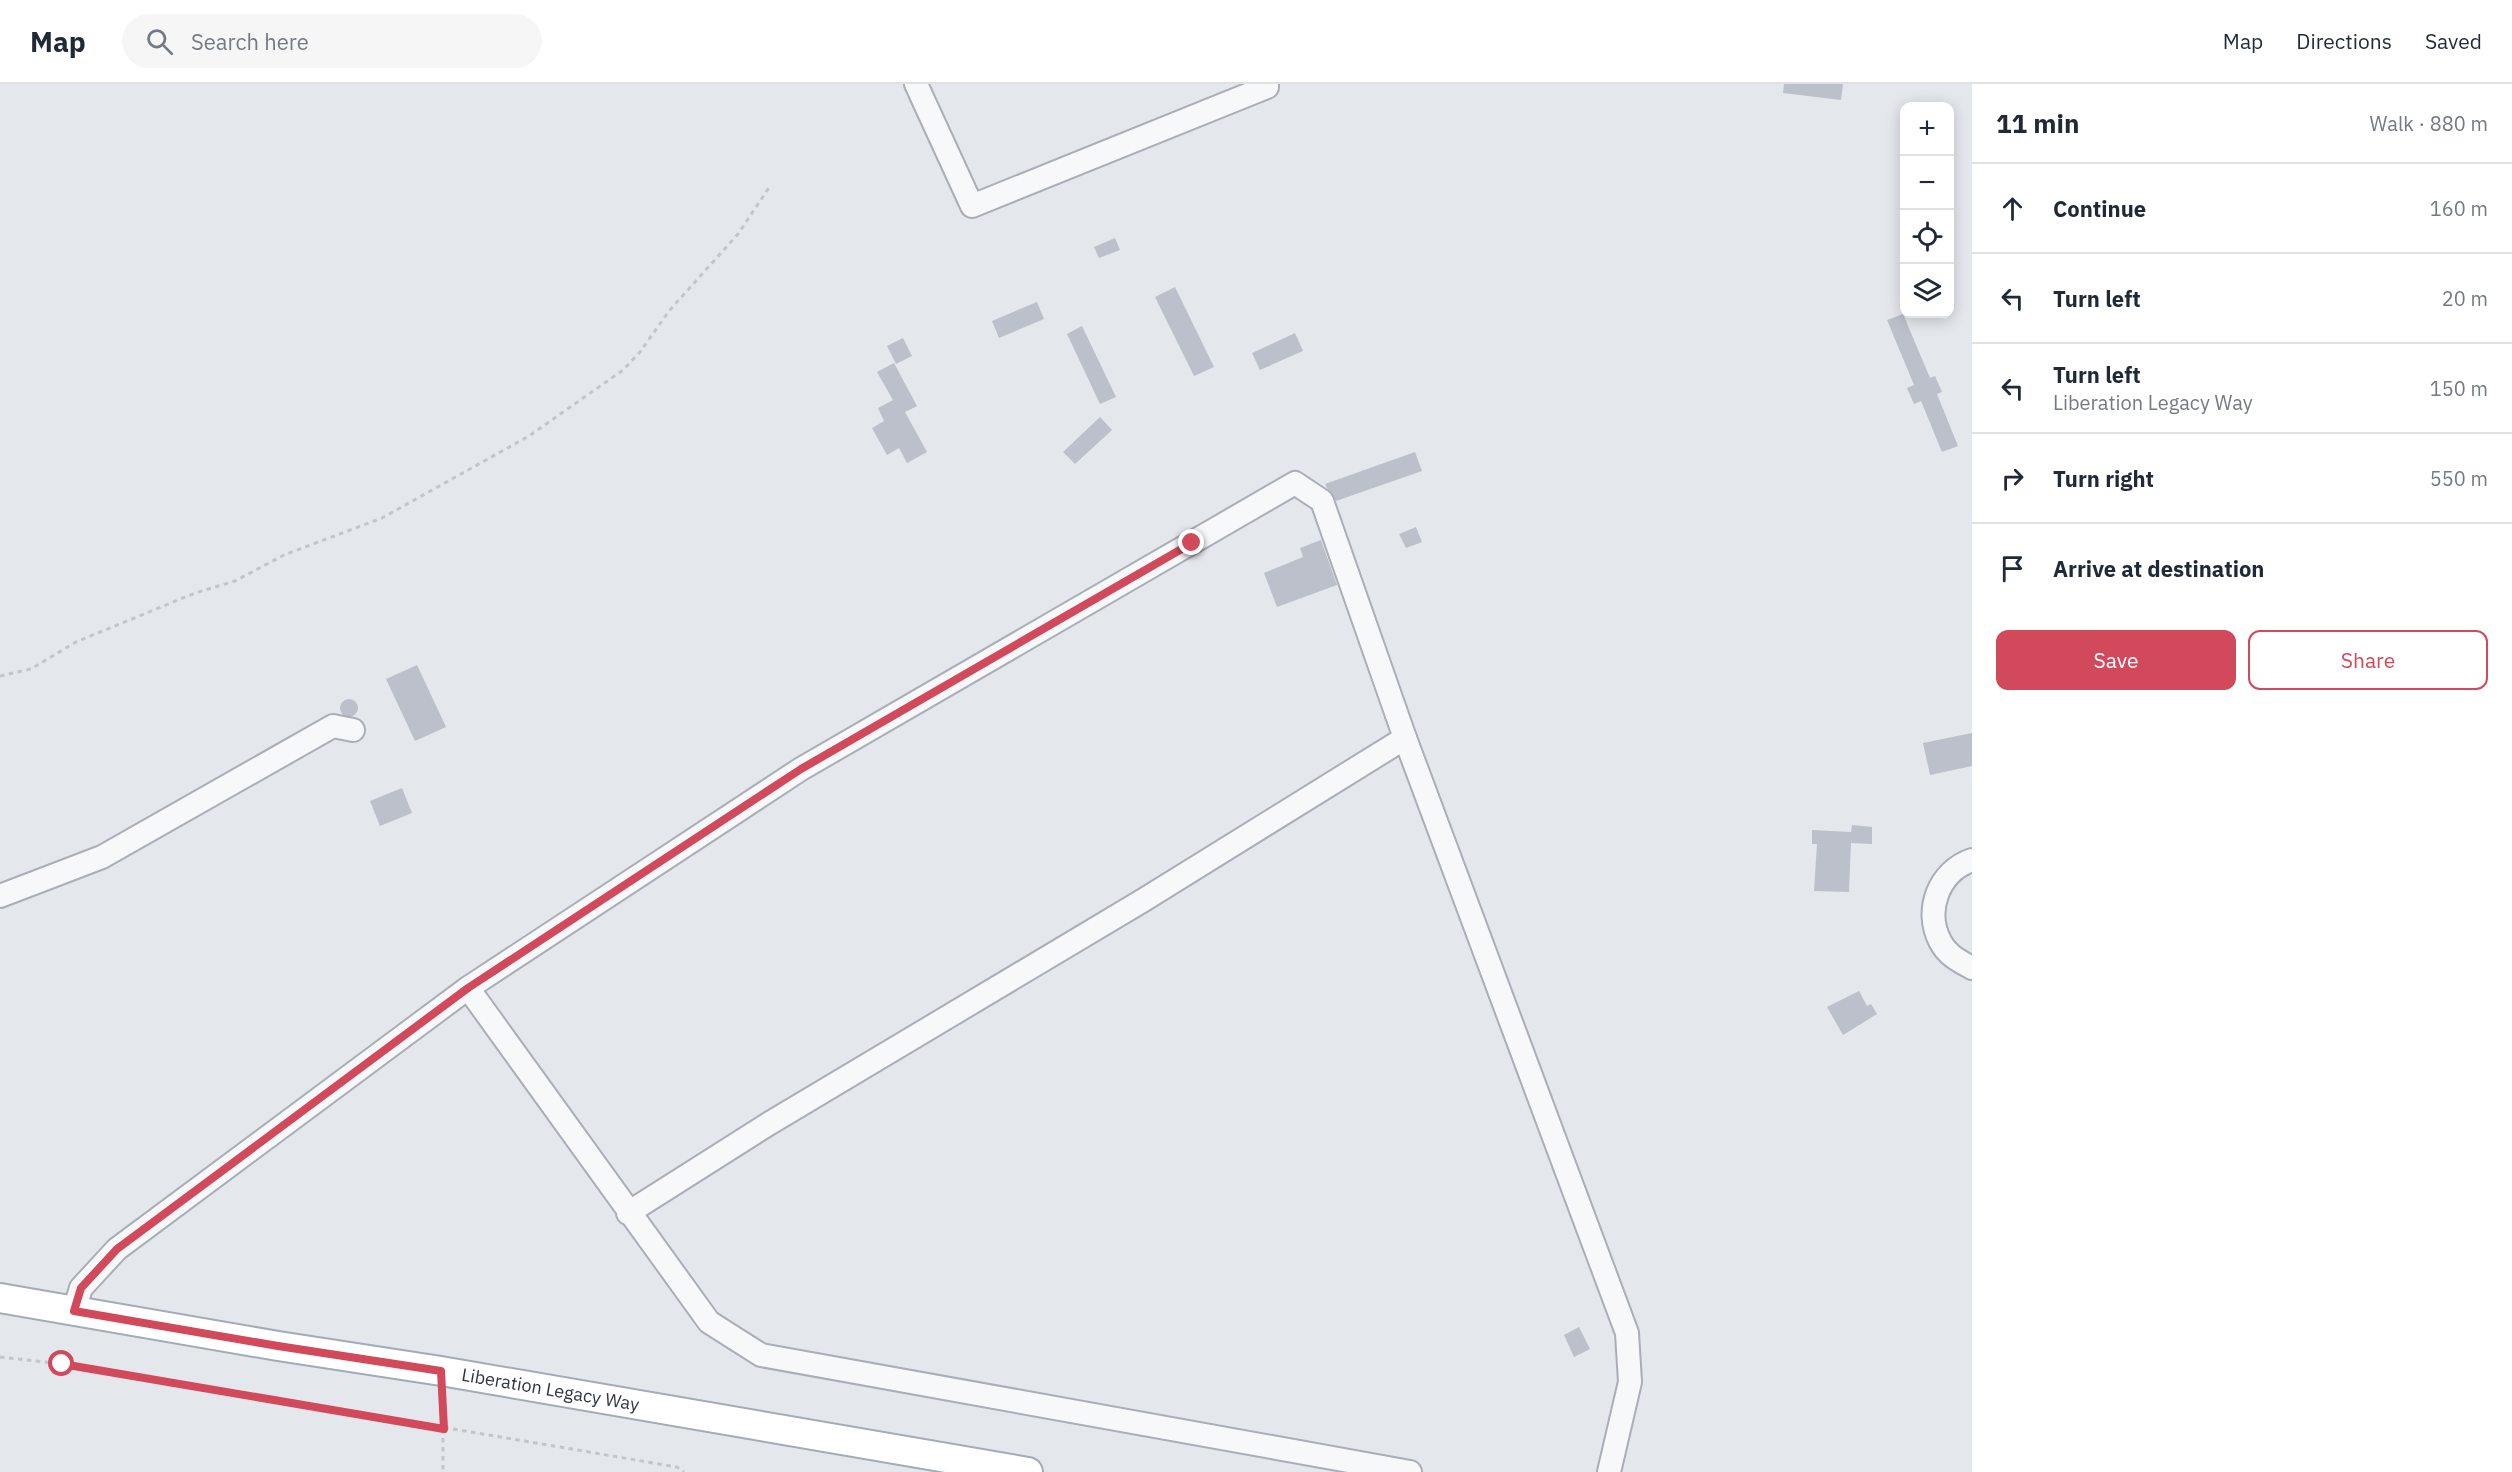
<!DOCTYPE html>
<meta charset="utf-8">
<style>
body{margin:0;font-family:"IBM Plex Sans",sans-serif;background:#f6f6f7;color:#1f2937}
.controls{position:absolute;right:18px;top:18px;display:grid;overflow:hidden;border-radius:12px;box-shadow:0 3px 15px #0003}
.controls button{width:54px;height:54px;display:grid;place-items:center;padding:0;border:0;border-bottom:2px solid #e0e1e3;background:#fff;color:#1f2937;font:30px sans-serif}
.stop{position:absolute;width:18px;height:18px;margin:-14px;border:4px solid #d1495b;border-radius:50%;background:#fff}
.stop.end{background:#d1495b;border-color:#fff;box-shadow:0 2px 6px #0008}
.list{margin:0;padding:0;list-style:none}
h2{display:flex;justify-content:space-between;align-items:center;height:78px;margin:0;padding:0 24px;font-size:26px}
h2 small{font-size:20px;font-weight:400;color:#747a83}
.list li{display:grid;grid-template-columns:39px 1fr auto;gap:18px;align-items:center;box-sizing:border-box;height:90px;padding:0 24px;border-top:2px solid #e0e1e3}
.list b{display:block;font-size:22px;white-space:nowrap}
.list p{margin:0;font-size:20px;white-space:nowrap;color:#747a83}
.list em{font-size:20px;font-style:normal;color:#747a83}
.actions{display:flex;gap:12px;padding:18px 24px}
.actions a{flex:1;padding:14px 0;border:2px solid #d1495b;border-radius:12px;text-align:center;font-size:21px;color:#d1495b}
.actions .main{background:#d1495b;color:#fff}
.icon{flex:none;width:33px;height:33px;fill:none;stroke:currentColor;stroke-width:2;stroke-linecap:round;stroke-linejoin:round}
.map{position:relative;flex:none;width:1972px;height:1388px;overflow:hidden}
header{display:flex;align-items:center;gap:36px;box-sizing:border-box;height:84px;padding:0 30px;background:#fff;border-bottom:2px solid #e0e1e3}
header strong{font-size:28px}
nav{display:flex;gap:33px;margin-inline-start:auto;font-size:21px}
.search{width:420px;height:54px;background:#f6f6f7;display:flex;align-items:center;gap:15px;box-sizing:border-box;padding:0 21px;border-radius:33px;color:#747a83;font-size:22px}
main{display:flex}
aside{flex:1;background:#fff}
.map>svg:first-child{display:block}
.building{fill:#bbc0ca}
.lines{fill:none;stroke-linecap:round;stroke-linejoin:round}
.minor-casing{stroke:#a9aeb7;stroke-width:26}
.major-casing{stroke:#a3abb8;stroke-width:32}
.path{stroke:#c2c5cb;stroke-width:3;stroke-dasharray:4.5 4.5;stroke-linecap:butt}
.minor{stroke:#f7f8fa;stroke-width:22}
.major{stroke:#fff;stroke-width:28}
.route{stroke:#d1495b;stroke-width:8}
.labels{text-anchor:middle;stroke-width:5;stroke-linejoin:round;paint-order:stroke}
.street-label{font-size:18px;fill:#2b3445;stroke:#f4f6f9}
</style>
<header>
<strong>Map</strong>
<div class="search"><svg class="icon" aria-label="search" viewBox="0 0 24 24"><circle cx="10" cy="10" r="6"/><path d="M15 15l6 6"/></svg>Search here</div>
<nav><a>Map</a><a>Directions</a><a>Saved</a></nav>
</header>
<main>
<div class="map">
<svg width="1972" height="1388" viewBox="0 0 1972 1388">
<rect width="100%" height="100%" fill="#e4e7ec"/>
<g class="building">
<polygon points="1784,0 1843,0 1841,16 1783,9"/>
<polygon points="1115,154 1120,166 1099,174 1094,163"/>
<polygon points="1175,203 1214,283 1194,292 1155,213"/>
<polygon points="1037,218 1044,235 999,254 992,237"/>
<polygon points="1903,230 1930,294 1935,292 1942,308 1937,310 1958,362 1942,368 1921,317 1914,320 1907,304 1914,301 1887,236"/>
<polygon points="1082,242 1116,313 1100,320 1067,250"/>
<polygon points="1295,249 1303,267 1260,286 1252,269"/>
<polygon points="903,254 912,272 896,280 887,262"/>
<polygon points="894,279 917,322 905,328 927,368 907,379 899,364 887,371 872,344 884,337 878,324 893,316 877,288"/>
<polygon points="1100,333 1112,346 1075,380 1063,368"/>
<polygon points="1415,368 1422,387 1336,417 1327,404 1325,400"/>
<polygon points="1416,443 1422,458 1406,464 1399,450"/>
<polygon points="1321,456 1337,501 1277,523 1264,489 1303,473 1300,464"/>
<polygon points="417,581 446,643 415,657 386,595"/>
<circle cx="349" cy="624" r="9"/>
<polygon points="1972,649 1972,682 1930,691 1923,659"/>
<polygon points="402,704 412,729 380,742 370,717"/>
<polygon points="1852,741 1872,743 1872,760 1851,759 1849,808 1814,807 1817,760 1812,760 1812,746 1851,748"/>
<polygon points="1859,907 1867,922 1871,920 1877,930 1843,951 1827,923"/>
<polygon points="1579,1243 1590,1265 1574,1273 1564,1251"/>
</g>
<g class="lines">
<defs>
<g id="minor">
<polyline points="916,0 972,122 1267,3 1267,0"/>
<path d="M1972,776C1939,787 1924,826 1940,857C1947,871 1959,877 1972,884"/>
<polyline points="0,812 102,773 333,642 353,646"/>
<polyline points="468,904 709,1238 761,1271 1410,1388"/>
<polyline points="628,1129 770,1039 1142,817 1405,654"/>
<polyline points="74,1227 81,1204 117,1165 468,904 801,685 1295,399 1322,417 1405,654 1627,1249 1630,1298 1609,1388"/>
</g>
<g id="major">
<path id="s1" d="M0,1214L278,1262L441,1287L1028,1388"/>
</g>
</defs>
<use href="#minor" class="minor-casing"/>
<use href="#major" class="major-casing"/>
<g class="path">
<polyline points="0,592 31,585 76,558 195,509 235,497 284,471 382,434 529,352 623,286 640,268 669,227 738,150 770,102"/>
<polyline points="0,1273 82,1282 677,1383 684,1388"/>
<polyline points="443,1309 443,1388"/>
</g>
<use href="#minor" class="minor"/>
<use href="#major" class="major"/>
</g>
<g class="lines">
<polyline class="route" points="62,1280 444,1345 441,1287 278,1262 74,1227 81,1204 117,1165 468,904 801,685 1192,459"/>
</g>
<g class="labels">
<g class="street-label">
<text dy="6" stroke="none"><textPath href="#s1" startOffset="558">Liberation Legacy Way</textPath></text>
</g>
</g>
</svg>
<div class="controls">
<button>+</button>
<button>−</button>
<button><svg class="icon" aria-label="locate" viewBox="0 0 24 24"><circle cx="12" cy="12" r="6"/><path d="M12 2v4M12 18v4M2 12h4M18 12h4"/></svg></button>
<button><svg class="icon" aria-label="layers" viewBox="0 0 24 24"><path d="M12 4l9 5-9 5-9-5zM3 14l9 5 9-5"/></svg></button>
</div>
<div class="stop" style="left:62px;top:1280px"></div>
<div class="stop end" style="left:1192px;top:459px"></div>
</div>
<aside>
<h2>11 min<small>Walk · 880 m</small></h2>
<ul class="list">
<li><svg class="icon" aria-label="ahead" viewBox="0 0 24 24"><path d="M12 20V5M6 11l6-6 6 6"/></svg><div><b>Continue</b></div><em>160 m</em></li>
<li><svg class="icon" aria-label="left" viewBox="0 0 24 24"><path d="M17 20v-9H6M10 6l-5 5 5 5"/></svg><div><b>Turn left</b></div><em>20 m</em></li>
<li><svg class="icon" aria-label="left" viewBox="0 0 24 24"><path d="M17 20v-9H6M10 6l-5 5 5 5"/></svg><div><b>Turn left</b><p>Liberation Legacy Way</p></div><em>150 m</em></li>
<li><svg class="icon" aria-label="right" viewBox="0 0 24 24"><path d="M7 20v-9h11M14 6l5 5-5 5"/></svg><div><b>Turn right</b></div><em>550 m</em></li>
<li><svg class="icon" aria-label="arrive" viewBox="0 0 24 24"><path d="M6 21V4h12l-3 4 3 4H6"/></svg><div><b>Arrive at destination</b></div></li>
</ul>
<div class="actions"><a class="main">Save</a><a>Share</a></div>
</aside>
</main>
